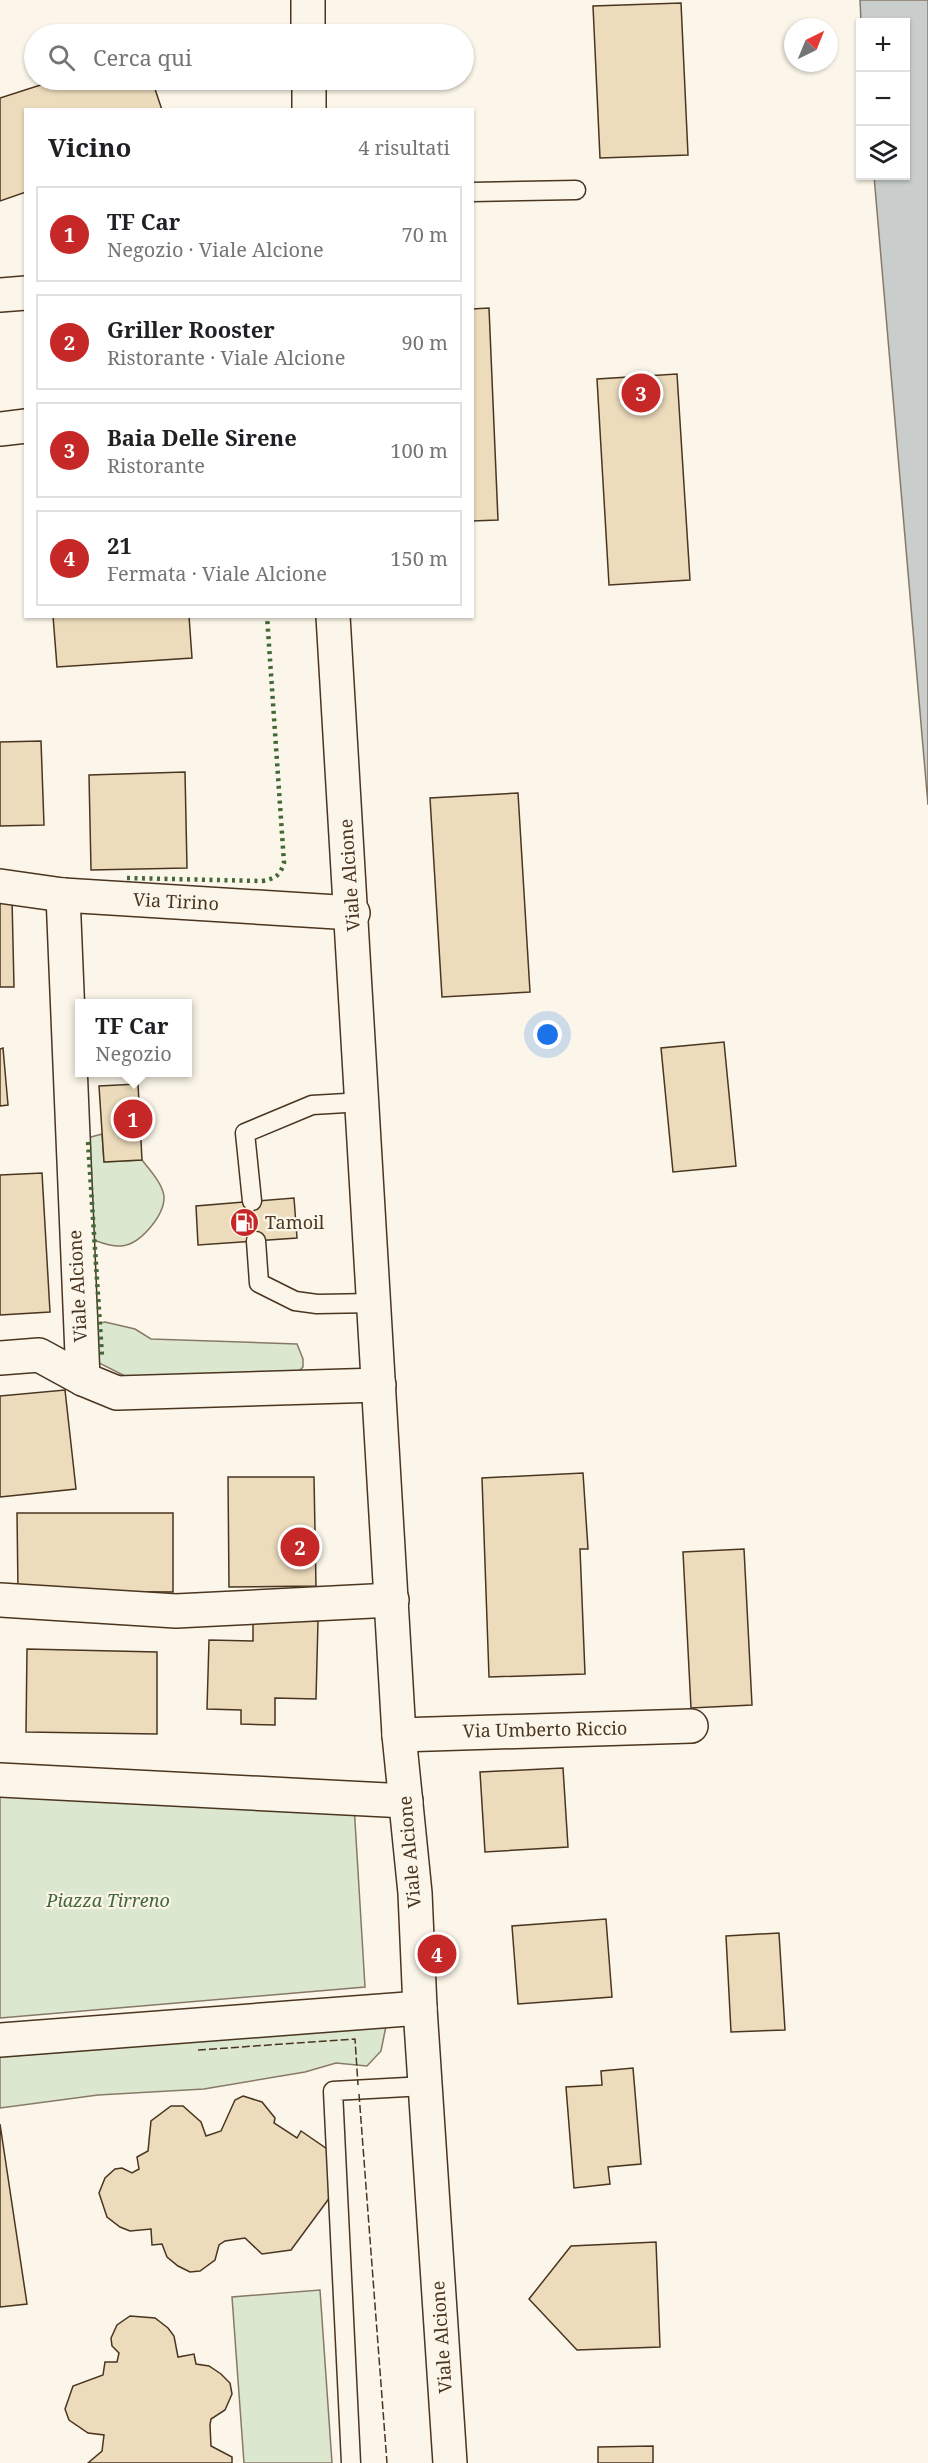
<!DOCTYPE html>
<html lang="it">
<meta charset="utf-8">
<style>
body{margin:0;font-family:"Noto Serif",serif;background:#f2f2f2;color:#202124}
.controls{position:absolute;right:18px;top:18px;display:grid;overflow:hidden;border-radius:0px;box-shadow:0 2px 4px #0004}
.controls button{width:54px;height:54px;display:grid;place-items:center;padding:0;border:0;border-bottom:2px solid #e0e0e0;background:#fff;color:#202124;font:30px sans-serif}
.compass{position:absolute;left:784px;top:18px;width:54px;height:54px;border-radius:50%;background:#fff;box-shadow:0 2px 4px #0004;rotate:43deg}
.you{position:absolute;left:548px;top:1035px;width:21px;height:21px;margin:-15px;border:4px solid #fff;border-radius:50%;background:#1a73e8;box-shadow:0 0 0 9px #1a73e833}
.badge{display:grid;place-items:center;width:39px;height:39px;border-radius:50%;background:#c62828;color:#fff;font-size:20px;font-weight:700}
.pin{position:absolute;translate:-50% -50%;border:3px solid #fff;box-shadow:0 2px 6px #0006}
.popup{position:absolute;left:75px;top:999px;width:117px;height:78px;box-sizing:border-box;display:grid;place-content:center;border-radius:0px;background:#fff;filter:drop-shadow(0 2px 4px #0005);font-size:20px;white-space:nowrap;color:#757577}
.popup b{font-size:22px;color:#202124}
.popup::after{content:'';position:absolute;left:50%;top:100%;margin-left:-12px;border:12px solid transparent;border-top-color:#fff}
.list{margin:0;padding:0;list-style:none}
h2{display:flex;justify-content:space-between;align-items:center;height:78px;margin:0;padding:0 24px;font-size:26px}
h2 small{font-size:20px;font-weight:400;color:#757577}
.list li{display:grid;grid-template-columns:39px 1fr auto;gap:18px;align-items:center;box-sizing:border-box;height:96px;margin:0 12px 12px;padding:0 12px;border:2px solid #e0e0e0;border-radius:0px}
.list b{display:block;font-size:22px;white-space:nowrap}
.list p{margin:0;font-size:20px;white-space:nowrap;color:#757577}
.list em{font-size:20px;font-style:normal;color:#757577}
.icon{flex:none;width:33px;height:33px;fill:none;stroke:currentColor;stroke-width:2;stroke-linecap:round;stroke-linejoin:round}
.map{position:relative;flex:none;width:928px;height:2463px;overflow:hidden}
.search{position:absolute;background:#fff;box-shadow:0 2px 4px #0004;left:24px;top:24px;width:450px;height:66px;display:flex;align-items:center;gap:15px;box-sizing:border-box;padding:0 21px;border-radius:33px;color:#757577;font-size:22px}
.panel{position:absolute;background:#fff;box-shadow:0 2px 4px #0004;left:24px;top:108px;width:450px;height:510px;border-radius:0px}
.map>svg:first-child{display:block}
.green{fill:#dce7d0;stroke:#887966;stroke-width:1.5}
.water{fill:#c9cecd;stroke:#887966;stroke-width:1.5}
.building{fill:#ecdcbc;stroke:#4a3520;stroke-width:1.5}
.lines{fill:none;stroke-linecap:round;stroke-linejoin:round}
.service-casing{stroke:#4a3520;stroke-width:21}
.minor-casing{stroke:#4a3520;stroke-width:36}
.tertiary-casing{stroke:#4a3520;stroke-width:36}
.service{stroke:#fbf6e9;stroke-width:18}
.minor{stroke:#fbf6e9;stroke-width:33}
.tertiary{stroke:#fbf6e9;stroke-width:33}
.hedge{stroke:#436837;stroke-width:4.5;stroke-dasharray:3 4.5;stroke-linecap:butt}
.fence{stroke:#4a3520;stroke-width:1.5;stroke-dasharray:8 3;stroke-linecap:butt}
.labels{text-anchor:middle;stroke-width:4.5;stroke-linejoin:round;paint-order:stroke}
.street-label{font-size:18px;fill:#4a3520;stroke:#fbf6e9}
.poi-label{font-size:18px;fill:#4a3520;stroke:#fbf6e9;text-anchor:start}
.park-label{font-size:18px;font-style:italic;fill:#436837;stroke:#fbf6e9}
</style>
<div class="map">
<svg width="928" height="2463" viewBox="0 0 928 2463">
<rect width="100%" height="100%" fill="#fbf6e9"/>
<g class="green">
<path d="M102,1134L104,1162L142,1160C150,1170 162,1183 164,1196C165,1215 140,1245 121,1246C112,1247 102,1243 94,1240L86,1141L91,1137Z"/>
<polygon points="105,1322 135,1329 151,1339 297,1344 303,1359 303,1367 297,1373 186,1382 125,1376 99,1363 90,1353 95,1324"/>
<polygon points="0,1789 354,1805 365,1987 0,2018"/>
<polygon points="386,2026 381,2051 367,2066 336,2063 305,2072 204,2089 98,2095 0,2108 0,2057"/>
<polygon points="320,2290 332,2463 244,2463 232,2297"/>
</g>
<polygon class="water" points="860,0 928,0 928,805 874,176 906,176 906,22 861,22"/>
<g class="building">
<polygon points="681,3 688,155 600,158 593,6"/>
<polygon points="56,80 152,80 162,110 26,110 26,192 0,201 0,98"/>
<polygon points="489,308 498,520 472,521 472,309"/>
<polygon points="677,374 690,580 609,585 597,379"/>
<polygon points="53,616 189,616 192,658 57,667"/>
<polygon points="41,741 44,825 0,826 0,742"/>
<polygon points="185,772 187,868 91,870 89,775"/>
<polygon points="518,793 530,992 442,997 430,798"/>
<polygon points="12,899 14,987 0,987 0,900"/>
<polygon points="724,1042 736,1166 673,1172 661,1048"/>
<polygon points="3,1048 8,1105 0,1106 0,1049"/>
<polygon points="138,1084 142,1160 104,1162 99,1086"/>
<polygon points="42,1173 50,1312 0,1315 0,1175"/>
<polygon points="294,1198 297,1238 198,1245 196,1206"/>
<polygon points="65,1390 76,1489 0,1497 0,1396"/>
<polygon points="583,1473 588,1549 580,1549 585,1674 489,1677 482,1478"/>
<polygon points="228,1477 314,1477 316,1586 229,1587"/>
<polygon points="17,1513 173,1513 173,1592 18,1591"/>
<polygon points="744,1549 752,1705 691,1708 683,1552"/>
<polygon points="253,1619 318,1621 316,1699 275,1698 275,1725 241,1724 241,1710 207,1709 209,1640 253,1641"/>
<polygon points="27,1649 157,1652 157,1734 26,1732"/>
<polygon points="563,1768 568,1847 485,1852 480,1772"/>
<polygon points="606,1919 612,1997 518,2004 512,1926"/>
<polygon points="779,1933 785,2030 731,2032 726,1936"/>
<polygon points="633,2068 641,2164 608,2167 610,2184 574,2188 566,2087 602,2085 601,2071"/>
<polygon points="243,2096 262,2102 275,2118 274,2123 297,2138 301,2131 330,2151 336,2189 291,2250 262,2254 245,2238 225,2241 219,2245 215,2260 200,2271 190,2272 178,2266 167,2257 162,2244 152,2245 151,2229 130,2231 120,2227 107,2217 99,2193 105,2178 115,2169 122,2168 132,2173 139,2169 137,2157 148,2151 151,2121 171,2106 183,2106 201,2122 206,2136 221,2131 235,2100"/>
<polygon points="0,2124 27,2304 0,2307"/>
<polygon points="656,2242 660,2347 577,2350 529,2299 571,2246"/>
<polygon points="130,2316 155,2318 168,2328 174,2336 178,2357 194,2354 196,2364 209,2366 221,2374 230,2383 232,2394 225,2410 211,2419 210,2425 211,2446 232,2457 232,2463 88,2463 102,2451 104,2435 88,2433 69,2420 65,2409 73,2386 103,2375 105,2362 117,2362 119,2353 112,2346 111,2338 117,2325"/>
<polygon points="653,2446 653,2463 598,2463 598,2447"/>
</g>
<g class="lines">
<defs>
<g id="service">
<polyline points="472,192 576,190"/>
<polyline points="252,1201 245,1133 312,1105 363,1102"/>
<polyline points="256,1241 259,1283 295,1301 317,1304 375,1303"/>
<polyline points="351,2463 333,2091 425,2086"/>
</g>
<g id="minor">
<polyline points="0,295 26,293"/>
<polyline points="0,429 26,426"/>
<polyline points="0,886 63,895 353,913"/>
<polyline points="63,895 83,1379"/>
<polyline points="0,1358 39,1355 83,1379 117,1393 379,1385"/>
<polyline points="0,1600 176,1611 392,1600"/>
<polyline points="399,1735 691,1726"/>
<polyline points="0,1780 406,1801"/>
<polyline points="0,2040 420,2008"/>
</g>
<g id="tertiary">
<polyline points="308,0 308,34"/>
<polyline points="309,80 309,110"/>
<polyline points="333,616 399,1735 415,1893 420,2008 450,2463"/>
</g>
</defs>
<use href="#service" class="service-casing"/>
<use href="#minor" class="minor-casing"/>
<use href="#tertiary" class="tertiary-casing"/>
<use href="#service" class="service"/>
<use href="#minor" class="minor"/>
<use href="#tertiary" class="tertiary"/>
<g class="hedge">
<path d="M127,878L262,881C274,879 280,876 284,863L267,616"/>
<polyline points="88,1142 102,1356"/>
</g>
<g class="fence">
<polyline points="198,2050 355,2039 358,2085"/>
<polyline points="359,2094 387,2463"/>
</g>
</g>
<defs>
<symbol id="fuel-disc" viewBox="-11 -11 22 22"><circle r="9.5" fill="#c62828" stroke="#fbf6e9"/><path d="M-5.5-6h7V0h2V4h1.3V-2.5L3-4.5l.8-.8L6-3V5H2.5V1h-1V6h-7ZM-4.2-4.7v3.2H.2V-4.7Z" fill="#fff"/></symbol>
</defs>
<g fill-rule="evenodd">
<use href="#fuel-disc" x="228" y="1206" width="33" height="33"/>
</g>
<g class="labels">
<g class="street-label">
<text transform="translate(350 875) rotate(-94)" y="6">Viale Alcione</text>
<text transform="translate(176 902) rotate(3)" y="6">Via Tirino</text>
<text transform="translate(78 1286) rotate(-93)" y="6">Viale Alcione</text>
<text transform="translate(545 1730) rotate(-1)" y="6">Via Umberto Riccio</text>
<text transform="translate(410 1852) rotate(-95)" y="6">Viale Alcione</text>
<text transform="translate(442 2337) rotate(-94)" y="6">Viale Alcione</text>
</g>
<g class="poi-label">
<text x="265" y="1229">Tamoil</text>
</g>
<g class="park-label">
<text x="108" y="1907">Piazza Tirreno</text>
</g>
</g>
</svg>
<div class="controls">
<button>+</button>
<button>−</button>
<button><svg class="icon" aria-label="layers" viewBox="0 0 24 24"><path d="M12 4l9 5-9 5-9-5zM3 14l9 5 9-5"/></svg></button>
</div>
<svg class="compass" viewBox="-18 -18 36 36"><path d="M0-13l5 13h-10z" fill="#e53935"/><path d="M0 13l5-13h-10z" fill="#757577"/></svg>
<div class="you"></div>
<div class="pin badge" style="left:133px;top:1119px">1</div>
<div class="popup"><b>TF Car</b>Negozio</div>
<div class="pin badge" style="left:300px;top:1547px">2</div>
<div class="pin badge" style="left:641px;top:393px">3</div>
<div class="pin badge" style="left:437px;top:1954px">4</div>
<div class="search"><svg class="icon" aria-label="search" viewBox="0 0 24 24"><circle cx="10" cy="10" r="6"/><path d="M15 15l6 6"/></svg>Cerca qui</div>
<section class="panel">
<h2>Vicino<small>4 risultati</small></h2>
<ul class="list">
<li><span class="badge">1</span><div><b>TF Car</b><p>Negozio · Viale Alcione</p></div><em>70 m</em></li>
<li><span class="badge">2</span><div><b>Griller Rooster</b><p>Ristorante · Viale Alcione</p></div><em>90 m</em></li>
<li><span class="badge">3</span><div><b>Baia Delle Sirene</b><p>Ristorante</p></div><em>100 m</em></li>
<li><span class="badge">4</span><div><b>21</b><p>Fermata · Viale Alcione</p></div><em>150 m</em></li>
</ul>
</section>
</div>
